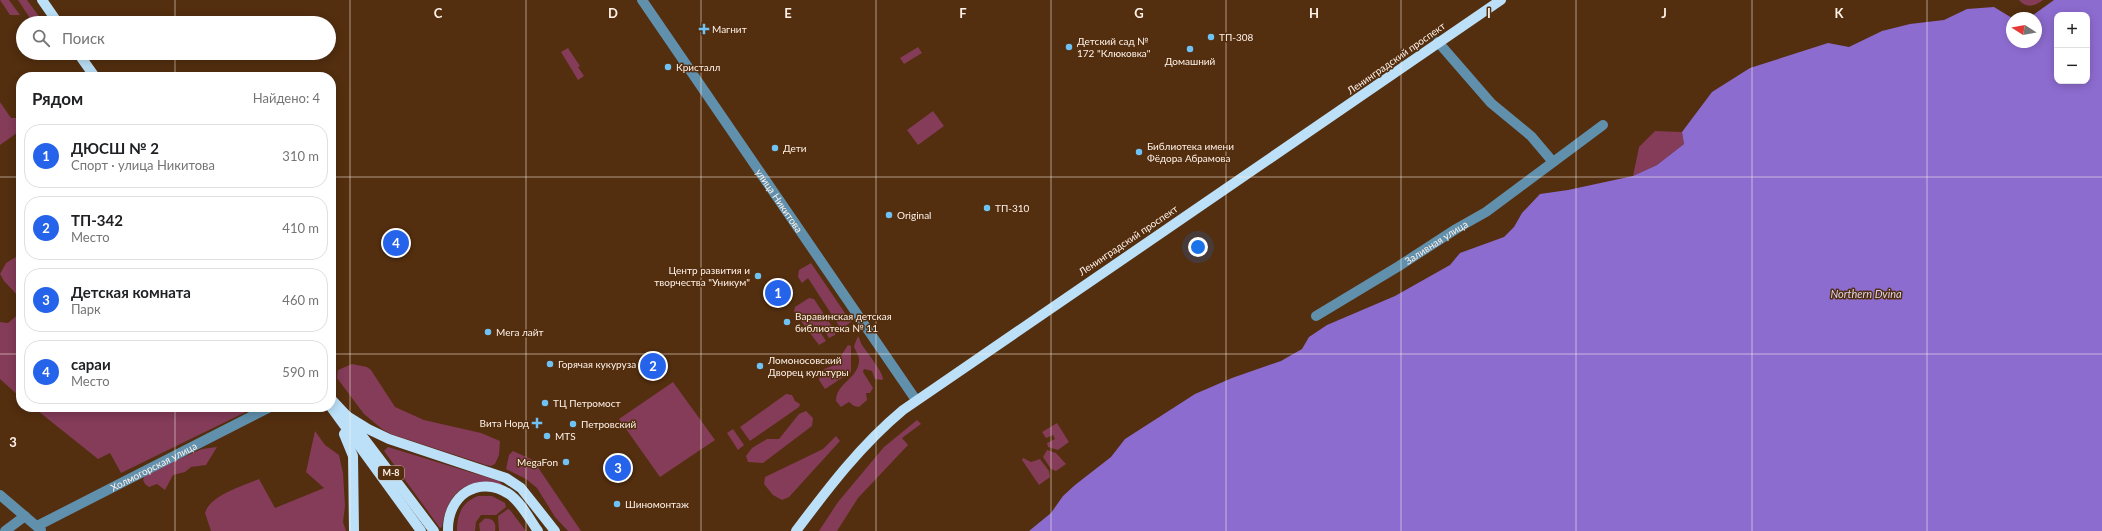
<!DOCTYPE html>
<html lang="ru">
<meta charset="utf-8">
<style>
body{margin:0;font-family:Lato,sans-serif;background:#f2f2f2;color:#202124}
.controls{position:absolute;right:12px;top:12px;display:grid;overflow:hidden;border-radius:8px;box-shadow:0 2px 10px #0003}
.controls button{width:36px;height:36px;display:grid;place-items:center;padding:0;border:0;border-bottom:1px solid #e0e0e0;background:#fff;color:#202124;font:20px sans-serif}
.compass{position:absolute;left:2006px;top:12px;width:36px;height:36px;border-radius:50%;background:#fff;box-shadow:0 2px 10px #0003;rotate:281deg}
.you{position:absolute;left:1198px;top:247px;width:14px;height:14px;margin:-10px;border:3px solid #fff;border-radius:50%;background:#1a73e8;box-shadow:0 0 0 6px #1a73e833}
.badge{display:grid;place-items:center;width:26px;height:26px;border-radius:50%;background:#2563eb;color:#fff;font-size:13px;font-weight:700}
.pin{position:absolute;translate:-50% -50%;border:2px solid #fff;box-shadow:0 1px 4px #0006}
.list{margin:0;padding:0;list-style:none}
h2{display:flex;justify-content:space-between;align-items:center;height:52px;margin:0;padding:0 16px;font-size:17px}
h2 small{font-size:13px;font-weight:400;color:#757577}
.list li{display:grid;grid-template-columns:26px 1fr auto;gap:12px;align-items:center;box-sizing:border-box;height:64px;margin:0 8px 8px;padding:0 8px;border:1px solid #e0e0e0;border-radius:16px}
.list b{display:block;font-size:15px;white-space:nowrap}
.list p{margin:0;font-size:13px;white-space:nowrap;color:#757577}
.list em{font-size:13px;font-style:normal;color:#757577}
.icon{flex:none;width:22px;height:22px;fill:none;stroke:currentColor;stroke-width:2;stroke-linecap:round;stroke-linejoin:round}
.map{position:relative;flex:none;width:2102px;height:531px;overflow:hidden}
.search{position:absolute;background:#fff;box-shadow:0 2px 10px #0003;left:16px;top:16px;width:320px;height:44px;display:flex;align-items:center;gap:10px;box-sizing:border-box;padding:0 14px;border-radius:22px;color:#757577;font-size:15px}
.panel{position:absolute;background:#fff;box-shadow:0 2px 10px #0003;left:16px;top:72px;width:320px;height:340px;border-radius:16px}
.map>svg:first-child{display:block}
.green{fill:#843c58}
.water{fill:#8d6cd0;fill-rule:evenodd}
.lines{fill:none;stroke-linecap:round;stroke-linejoin:round}
.minor{stroke:#6190ad;stroke-width:10}
.major{stroke:#bbe0f8;stroke-width:10}
.grid{fill:none;stroke:#fef2e9;stroke-width:1;stroke-opacity:0.55}
.poi-dot{fill:#6fc2f4;stroke:#532e0f;stroke-width:1.5}
.labels{text-anchor:middle;stroke-width:3;stroke-linejoin:round;paint-order:stroke}
.shield{fill:#532e0f;stroke:#cbb7a8;stroke-width:1}
.shield-label{font-size:9px;font-weight:bold;fill:#fef2e9}
.poi-label{font-size:10px;fill:#fef2e9;stroke:#532e0f;text-anchor:start}
.street-label{font-size:10px;fill:#fef2e9;stroke:#532e0f}
.water-label{font-size:11px;font-style:italic;fill:#dad4ee;stroke:#532e0f}
.grid-label{font-size:13px;text-anchor:middle;font-weight:bold;fill:#fef2e9;stroke:#532e0f;stroke-width:3;stroke-linejoin:round;paint-order:stroke}
</style>
<div class="map">
<svg width="2102" height="531" viewBox="0 0 2102 531">
<rect width="100%" height="100%" fill="#532e0f"/>
<g class="green">
<polygon points="0,0 9,0 20,15 10,15"/>
<polygon points="18,0 27,0 44,23 33,23"/>
<path d="M2019,0H2043C2035,6 2026,9 2019,0Z"/>
<polygon points="918,47 922,53 904,64 900,58"/>
<polygon points="568,48 580,66 578,67 584,76 578,80 561,52"/>
<polygon points="0,102 11,118 21,118 21,130 0,145"/>
<polygon points="933,111 944,126 918,145 907,130"/>
<polygon points="1655,131 1682,132 1684,144 1657,165 1633,176 1639,147"/>
<polygon points="21,254 21,299 4,281 0,274 6,263"/>
<polygon points="811,263 851,322 841,329 808,278 802,283 798,277 799,270"/>
<polygon points="809,298 814,299 835,331 835,335 829,338 821,325 817,327 826,341 819,345 794,312 795,307"/>
<polygon points="21,309 21,398 0,379 0,322 8,323 20,313"/>
<path d="M858,336C860,339 860,342 862,345C866,351 883,372 883,379L882,380L875,379L872,371L864,369L863,372L873,388L870,393H866L867,400L859,407L854,406L849,402L841,407L836,401C836,383 858,379 859,361C860,356 855,351 854,346Z"/>
<path d="M848,345L851,346V372L825,389L819,380C820,368 827,368 835,365Z"/>
<polygon points="352,364 367,367 371,370 395,407 424,420 481,433 500,441 499,455 495,464 491,466 486,465 391,434 382,429 364,414 337,378 338,370"/>
<polygon points="673,382 715,440 660,477 619,419"/>
<polygon points="786,394 792,395 795,401 800,404 799,407 750,441 740,427"/>
<polygon points="33,407 256,407 121,473 110,453 98,459"/>
<polygon points="806,411 813,418 812,426 763,463 748,462 746,456 752,448 767,439 779,439 799,414"/>
<polygon points="917,420 921,424 902,438 908,445 858,498 837,531 819,531 838,502 884,447"/>
<polygon points="1057,423 1069,442 1058,450 1048,447 1047,443 1055,439 1053,435 1046,438 1042,432"/>
<polygon points="733,429 744,445 738,450 727,433"/>
<path d="M315,431L325,445L339,455L343,473L345,506L343,522L346,531H211L205,513C210,495 243,486 259,479L275,508L324,488L306,472Z"/>
<polygon points="836,436 840,441 789,497 782,500 773,495 764,484 765,477 823,449"/>
<polygon points="217,447 206,465 191,467 185,472 173,475 165,490 157,484 149,487 145,484 143,480 145,474 202,449"/>
<path d="M388,447L499,481L504,486C470,473 446,493 442,527L440,528L384,451Z"/>
<polygon points="1047,450 1056,453 1066,464 1056,471 1051,469 1043,457"/>
<polygon points="513,451 533,460 581,531 568,531 555,517 537,488 526,479 506,469 509,455"/>
<polygon points="1023,458 1031,462 1040,459 1049,471 1050,477 1039,485 1022,460"/>
<path d="M478,496H492L505,503L506,507L496,515H481L476,522L475,531H457C457,514 462,502 478,496Z"/>
<polygon points="508,509 510,510 526,531 499,531 498,516"/>
<path d="M484,519C492,517 497,523 495,531H480L479,524Z"/>
</g>
<path class="water" d="M2054,0H2102V531H1029L1051,513L1063,496L1075,485L1111,457L1125,439L1195,394L1232,378L1281,361L1302,349L1309,337L1327,325L1395,296L1450,265L1460,253L1504,237L1514,227L1522,213L1540,194L1568,190L1633,176L1657,165L1684,144L1682,132L1712,92L1750,68L1828,43L1849,47L1882,31L1910,24L1944,20L1967,9L1994,7L2012,18V42H2036V18H2029ZM2057,15H2087V81H2057Z"/>
<g class="lines">
<g class="minor">
<path id="s1" d="M642,0L916,400"/>
<polyline points="1438,42 1491,103 1531,136 1553,162"/>
<path id="s2" d="M1316,316L1399,266L1456,229L1486,212L1603,125"/>
<polyline points="0,495 41,530"/>
<path id="s3" d="M37,526L270,407"/>
<polyline points="5,531 25,516"/>
</g>
<g class="major">
<polyline points="42,0 58,23"/>
<polyline points="78,53 95,77"/>
<polyline points="331,399 347,416 434,531"/>
<polyline points="331,407 421,531"/>
<polyline points="347,416 368,429 389,439 506,478 521,488 555,531"/>
<polyline points="344,434 353,456 354,531"/>
<path d="M448,531C447,496 478,474 509,494C521,502 530,520 538,531"/>
<path d="M796,531C829,487 861,445 903,410L1501,0"/>
</g>
</g>
<path class="grid" d="M175,0V23M350,0V531M526,0V531M701,0V531M876,0V531M1051,0V531M1226,0V531M1401,0V531M1576,0V531M1752,0V531M1927,0V531M175,53V77M0,177H21M331,177H2102M0,354H21M331,354H2102M175,407V531"/>
<g class="poi-dot">
<path d="M702 23h4v4h4v4h-4v4h-4v-4h-4v-4h4z"/>
<circle cx="1211" cy="37" r="4"/>
<circle cx="1069" cy="47" r="4"/>
<circle cx="1190" cy="49" r="4"/>
<circle cx="668" cy="67" r="4"/>
<circle cx="775" cy="148" r="4"/>
<circle cx="1139" cy="152" r="4"/>
<circle cx="987" cy="208" r="4"/>
<circle cx="889" cy="215" r="4"/>
<circle cx="758" cy="276" r="4"/>
<circle cx="787" cy="322" r="4"/>
<circle cx="488" cy="332" r="4"/>
<circle cx="550" cy="364" r="4"/>
<circle cx="760" cy="366" r="4"/>
<circle cx="545" cy="403" r="4"/>
<path d="M535 417h4v4h4v4h-4v4h-4v-4h-4v-4h4z"/>
<circle cx="573" cy="424" r="4"/>
<circle cx="547" cy="436" r="4"/>
<circle cx="566" cy="462" r="4"/>
<circle cx="617" cy="504" r="4"/>
</g>
<g class="labels">
<rect class="shield" x="378" y="466" width="26" height="14" rx="3"/>
<g class="shield-label">
<text x="391" y="476">М-8</text>
</g>
<g class="poi-label">
<text x="712" y="33">Магнит</text>
<text x="1219" y="41">ТП-308</text>
<text x="1077" y="45">Детский сад №<tspan x="1077" dy="12">172 "Клюковка"</tspan></text>
<text x="1190" y="65" text-anchor="middle">Домашний</text>
<text x="676" y="71">Кристалл</text>
<text x="1147" y="150">Библиотека имени<tspan x="1147" dy="12">Фёдора Абрамова</tspan></text>
<text x="783" y="152">Дети</text>
<text x="995" y="212">ТП-310</text>
<text x="897" y="219">Original</text>
<text x="750" y="274" text-anchor="end">Центр развития и<tspan x="750" dy="12">творчества "Уникум"</tspan></text>
<text x="795" y="320">Варавинская детская<tspan x="795" dy="12">библиотека № 11</tspan></text>
<text x="496" y="336">Мега лайт</text>
<text x="768" y="364">Ломоносовский<tspan x="768" dy="12">Дворец культуры</tspan></text>
<text x="558" y="368">Горячая кукуруза</text>
<text x="553" y="407">ТЦ Петромост</text>
<text x="529" y="427" text-anchor="end">Вита Норд</text>
<text x="581" y="428">Петровский</text>
<text x="555" y="440">MTS</text>
<text x="558" y="466" text-anchor="end">MegaFon</text>
<text x="625" y="508">Шиномонтаж</text>
</g>
<g class="street-label">
<text transform="translate(1396 58) rotate(-35)" y="4">Ленинградский проспект</text>
<text dy="4" stroke="none"><textPath href="#s1" startOffset="243">улица Никитова</textPath></text>
<text transform="translate(1128 240) rotate(-34)" y="4">Ленинградский проспект</text>
<text dy="4" stroke="none"><textPath href="#s2" startOffset="141">Заливная улица</textPath></text>
<text dy="4" stroke="none"><textPath href="#s3" startOffset="131">Холмогорская улица</textPath></text>
</g>
<g class="water-label">
<text x="1866" y="298">Northern Dvina</text>
</g>
</g>
<g class="grid-label">
<text x="438" y="18">C</text>
<text x="613" y="18">D</text>
<text x="788" y="18">E</text>
<text x="963" y="18">F</text>
<text x="1139" y="18">G</text>
<text x="1314" y="18">H</text>
<text x="1489" y="18">I</text>
<text x="1664" y="18">J</text>
<text x="1839" y="18">K</text>
<text x="13" y="447">3</text>
</g>
</svg>
<div class="controls">
<button>+</button>
<button>−</button>
</div>
<svg class="compass" viewBox="-18 -18 36 36"><path d="M0-13l5 13h-10z" fill="#e53935"/><path d="M0 13l5-13h-10z" fill="#757577"/></svg>
<div class="you"></div>
<div class="pin badge" style="left:778px;top:293px">1</div>
<div class="pin badge" style="left:653px;top:366px">2</div>
<div class="pin badge" style="left:618px;top:468px">3</div>
<div class="pin badge" style="left:396px;top:243px">4</div>
<div class="search"><svg class="icon" aria-label="search" viewBox="0 0 24 24"><circle cx="10" cy="10" r="6"/><path d="M15 15l6 6"/></svg>Поиск</div>
<section class="panel">
<h2>Рядом<small>Найдено: 4</small></h2>
<ul class="list">
<li><span class="badge">1</span><div><b>ДЮСШ № 2</b><p>Спорт · улица Никитова</p></div><em>310 m</em></li>
<li><span class="badge">2</span><div><b>ТП-342</b><p>Место</p></div><em>410 m</em></li>
<li><span class="badge">3</span><div><b>Детская комната</b><p>Парк</p></div><em>460 m</em></li>
<li><span class="badge">4</span><div><b>сараи</b><p>Место</p></div><em>590 m</em></li>
</ul>
</section>
</div>
